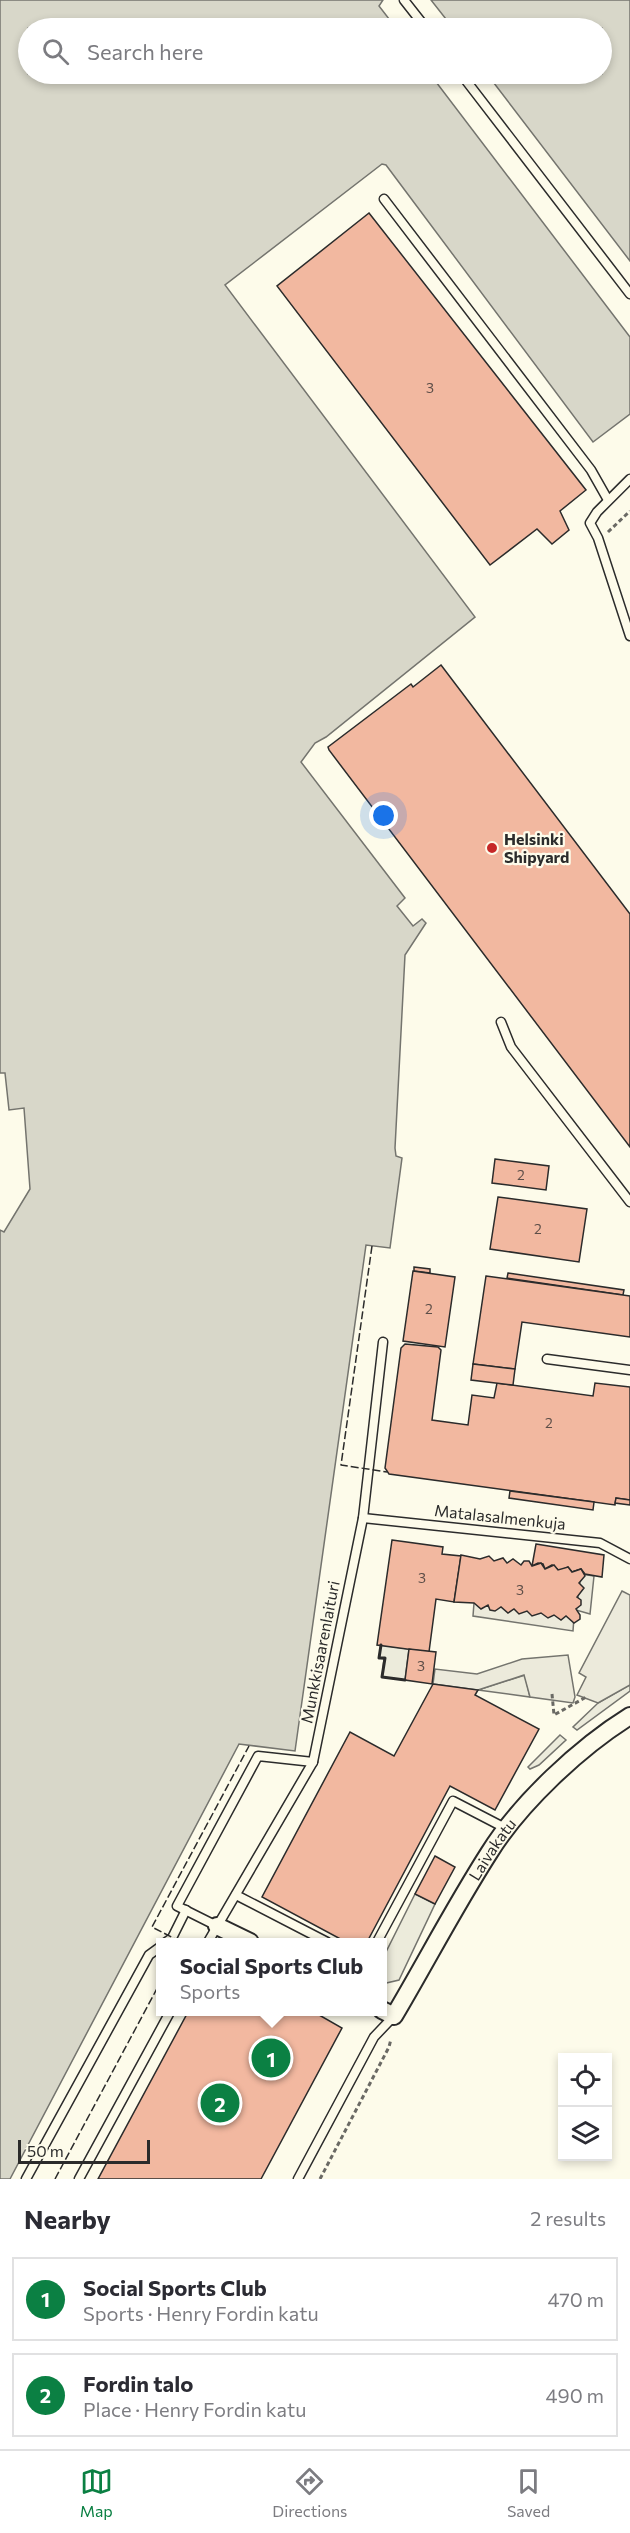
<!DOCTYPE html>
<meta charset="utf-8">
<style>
body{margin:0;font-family:Commissioner,sans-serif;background:#f2f2f3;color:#2b2b33}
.controls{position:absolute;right:18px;bottom:18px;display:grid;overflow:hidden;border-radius:0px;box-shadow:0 3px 9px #0003}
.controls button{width:54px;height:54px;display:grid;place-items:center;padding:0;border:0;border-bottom:2px solid #e1e1e2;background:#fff;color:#2b2b33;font:30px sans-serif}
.scale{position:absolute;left:18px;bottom:15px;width:132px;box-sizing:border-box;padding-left:6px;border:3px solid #2b2b2b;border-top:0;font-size:16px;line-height:21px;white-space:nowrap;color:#2b2b2b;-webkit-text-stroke:4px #fdfbea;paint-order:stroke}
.you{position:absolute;left:384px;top:816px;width:21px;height:21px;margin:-15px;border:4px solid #fff;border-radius:50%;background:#1a73e8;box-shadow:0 0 0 9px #1a73e833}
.badge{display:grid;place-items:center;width:39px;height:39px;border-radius:50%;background:#0b8043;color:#fff;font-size:20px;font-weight:700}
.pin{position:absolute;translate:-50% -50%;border:3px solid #fff;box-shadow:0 2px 6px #0006}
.popup{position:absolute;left:156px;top:1938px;width:231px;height:78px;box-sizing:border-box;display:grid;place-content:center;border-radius:0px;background:#fff;filter:drop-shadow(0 2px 4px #0005);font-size:20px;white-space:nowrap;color:#7c7c81}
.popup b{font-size:22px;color:#2b2b33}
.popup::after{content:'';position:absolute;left:50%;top:100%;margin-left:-12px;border:12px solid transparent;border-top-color:#fff}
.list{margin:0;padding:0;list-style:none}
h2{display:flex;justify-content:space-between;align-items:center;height:78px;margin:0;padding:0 24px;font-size:26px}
h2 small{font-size:20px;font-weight:400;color:#7c7c81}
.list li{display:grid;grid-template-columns:39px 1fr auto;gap:18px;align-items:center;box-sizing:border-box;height:84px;margin:0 12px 12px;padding:0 12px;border:2px solid #e1e1e2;border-radius:0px}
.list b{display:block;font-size:22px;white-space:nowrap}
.list p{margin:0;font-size:20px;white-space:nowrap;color:#7c7c81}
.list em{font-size:20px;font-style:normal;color:#7c7c81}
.icon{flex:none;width:33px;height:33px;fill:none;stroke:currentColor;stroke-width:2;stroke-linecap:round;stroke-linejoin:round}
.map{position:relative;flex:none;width:630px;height:2179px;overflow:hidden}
.search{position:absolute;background:#fff;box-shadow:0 3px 9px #0003;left:18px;right:18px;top:18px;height:66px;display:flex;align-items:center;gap:15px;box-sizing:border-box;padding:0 21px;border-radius:33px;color:#7c7c81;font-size:22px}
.sheet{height:270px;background:#fff}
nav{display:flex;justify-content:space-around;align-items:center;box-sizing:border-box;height:84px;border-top:2px solid #e1e1e2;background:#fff;font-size:16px;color:#7c7c81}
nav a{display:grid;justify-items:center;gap:3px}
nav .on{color:#0b8043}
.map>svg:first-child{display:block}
.green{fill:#ecebdb;stroke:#74746e;stroke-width:1.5}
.parking{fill:#eceadb;stroke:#74746e;stroke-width:1.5}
.water{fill:#d8d7c9;stroke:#74746e;stroke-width:1.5}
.building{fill:#f2b8a0;stroke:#2b2b2b;stroke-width:1.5}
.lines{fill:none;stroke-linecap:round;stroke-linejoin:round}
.lane-casing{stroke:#2b2b2b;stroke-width:11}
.street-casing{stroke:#2b2b2b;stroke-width:20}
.path{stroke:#6a6964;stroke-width:3;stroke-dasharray:4.5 3;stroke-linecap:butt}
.lane{stroke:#fdfbea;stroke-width:8}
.street{stroke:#fdfbea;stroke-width:16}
.fence{stroke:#2b2b2b;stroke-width:1.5;stroke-dasharray:8 3;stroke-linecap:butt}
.wall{stroke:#2b2b2b;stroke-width:3}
.poi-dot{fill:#c62828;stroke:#fdfbea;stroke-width:2}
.labels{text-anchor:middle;stroke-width:4.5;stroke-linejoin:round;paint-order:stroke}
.number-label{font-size:14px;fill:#5d4e48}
.poi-label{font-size:16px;font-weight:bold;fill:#2b2b2b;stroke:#fdfbea;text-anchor:start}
.street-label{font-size:16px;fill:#2b2b2b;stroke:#fdfbea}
</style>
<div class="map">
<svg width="630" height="2179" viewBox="0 0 630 2179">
<rect width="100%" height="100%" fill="#fdfbea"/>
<g class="green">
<polygon points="381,1645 409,1649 405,1680 382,1677 384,1659 379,1658"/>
<polygon points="525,1675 530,1697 478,1690"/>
<polygon points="630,1685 630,1691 577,1730 573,1727 598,1703"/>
<polygon points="560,1735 566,1740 539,1765 530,1769 528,1767"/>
<polygon points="415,1894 435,1904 399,1980 382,1984 382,1960"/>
</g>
<g class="parking">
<polygon points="581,1574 594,1576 590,1614 576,1610"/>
<polygon points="622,1591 630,1595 630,1685 598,1703 577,1695 586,1677 579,1673"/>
<polygon points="474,1603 574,1617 573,1631 473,1616"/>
<polygon points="568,1655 575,1697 573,1703 530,1697 524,1675 478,1690 433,1684 435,1669 477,1674 522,1659"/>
</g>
<g class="water">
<polygon points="0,0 383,0 379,6 396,28 28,28 28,74 430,74 630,337 630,414 593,442 386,165 382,164 225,285 475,617 326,737 315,743 301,762 405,898 397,906 413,926 422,919 426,923 405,955 395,1148 396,1156 402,1158 390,1248 366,1245 295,1751 239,1744 10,2179 0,2179 0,1230 4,1232 30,1189 24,1108 9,1110 5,1073 0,1073"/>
<polygon points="431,0 630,0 630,261 487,74 602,74 602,28 453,28"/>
</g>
<g class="building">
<polygon points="369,213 586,490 560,511 569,530 552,544 537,529 490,565 277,286"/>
<polygon points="441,665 630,914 630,1147 329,750 328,747 411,684 413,687"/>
<polygon points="495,1159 549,1166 546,1190 492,1183"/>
<polygon points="498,1197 587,1209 579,1262 490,1249"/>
<polygon points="414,1267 430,1269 430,1273 414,1271"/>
<polygon points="413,1271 455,1277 445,1347 403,1341"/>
<polygon points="508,1273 624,1290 623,1295 507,1278"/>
<polygon points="486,1276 630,1296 630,1337 522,1322 515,1369 473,1364"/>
<polygon points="405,1344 438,1347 441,1350 432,1420 468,1425 472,1395 494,1398 497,1383 593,1396 595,1383 630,1387 630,1500 616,1498 615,1505 389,1474 385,1468 401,1348"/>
<polygon points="473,1364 515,1369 513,1385 471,1380"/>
<polygon points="510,1491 594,1502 593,1510 509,1498"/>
<polygon points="616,1498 630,1500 630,1505 615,1503"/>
<polygon points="392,1540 443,1547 442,1554 461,1556 454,1602 436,1599 429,1652 377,1645"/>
<polygon points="536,1544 604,1555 602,1577 585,1574 581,1569 572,1572 568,1567 560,1571 552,1565 545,1569 543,1564 538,1563 532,1566"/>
<polygon points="461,1555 480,1559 489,1556 494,1561 503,1558 507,1563 513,1559 521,1565 524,1561 529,1561 532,1566 541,1563 545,1569 554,1565 558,1570 568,1567 572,1572 581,1569 585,1576 579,1583 584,1588 577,1597 581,1600 581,1605 576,1609 580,1615 580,1619 574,1623 566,1616 561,1620 554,1615 548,1618 541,1613 532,1616 527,1611 519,1614 514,1609 508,1613 501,1607 495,1611 490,1610 488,1605 481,1609 474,1603 454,1602"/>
<polygon points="409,1649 436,1652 432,1684 405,1680"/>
<polygon points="433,1684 478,1690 475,1695 539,1729 495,1810 450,1786 367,1942 346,1942 262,1897 350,1732 394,1756"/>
<polygon points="435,1856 455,1867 435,1904 415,1894"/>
<polygon points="188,2012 314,2012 342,2028 261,2179 98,2179"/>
</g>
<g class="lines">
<defs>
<g id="lane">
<polyline points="404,0 426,28"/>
<polyline points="461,74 630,294"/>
<polyline points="384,199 591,470 608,500"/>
<polyline points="630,479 597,512 590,523 598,538 630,636"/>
<polyline points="501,1022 511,1047 630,1202"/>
<polyline points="547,1359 630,1370"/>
<polyline points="363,1518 600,1543 630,1559"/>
<polyline points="236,1895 327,1942"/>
<polyline points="217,1926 177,1906 258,1756 313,1762"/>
<polyline points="166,1942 172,1938 186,1910"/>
<polyline points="208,1942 313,1762 363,1518 383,1342"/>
<polyline points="377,1942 453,1801 507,1829"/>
<polyline points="26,2179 149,1955 160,1947"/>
<polyline points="79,2179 170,2012"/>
<polyline points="298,2179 374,2037 394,2016"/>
</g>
<g id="street">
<polyline points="217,1926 250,1942"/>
<path id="s1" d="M382,2010L394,2016C426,1962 455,1906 489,1853C520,1803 580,1747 630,1716"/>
</g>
</defs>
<use href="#lane" class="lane-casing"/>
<use href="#street" class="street-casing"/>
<g class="path">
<polyline points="608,532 630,511"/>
<polyline points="552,1694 554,1715 588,1696"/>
<polyline points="320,2179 389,2047 391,2039"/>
</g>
<use href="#lane" class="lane"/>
<use href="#street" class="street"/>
<g class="fence">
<polyline points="372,1246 341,1465 387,1472"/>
<polyline points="181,1942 152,1927 249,1746"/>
<polyline points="55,2179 160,1983"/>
</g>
<polyline class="wall" points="381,1645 379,1658 385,1658 382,1677 405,1680"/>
</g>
<circle class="poi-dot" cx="492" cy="848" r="6"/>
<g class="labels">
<g class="number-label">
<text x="430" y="393">3</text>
<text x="521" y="1180">2</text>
<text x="538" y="1234">2</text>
<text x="429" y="1314">2</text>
<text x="549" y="1428">2</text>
<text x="422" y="1583">3</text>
<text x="520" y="1595">3</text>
<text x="421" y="1671">3</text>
</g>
<g class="poi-label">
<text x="504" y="845">Helsinki<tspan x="504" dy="18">Shipyard</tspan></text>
</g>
<g class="street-label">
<text transform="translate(500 1517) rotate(6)" y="6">Matalasalmenkuja</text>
<text transform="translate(320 1652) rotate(-79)" y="6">Munkkisaarenlaituri</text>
<text dy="6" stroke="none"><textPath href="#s1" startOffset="207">Laivakatu</textPath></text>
</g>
</g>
</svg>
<div class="controls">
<button><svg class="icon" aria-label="locate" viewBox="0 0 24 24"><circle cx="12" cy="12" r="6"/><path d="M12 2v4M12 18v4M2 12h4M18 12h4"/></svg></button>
<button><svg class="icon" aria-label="layers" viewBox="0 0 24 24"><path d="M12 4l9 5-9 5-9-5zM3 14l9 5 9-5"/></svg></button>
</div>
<div class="scale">50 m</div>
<div class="you"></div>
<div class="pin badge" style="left:271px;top:2058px">1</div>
<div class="popup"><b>Social Sports Club</b>Sports</div>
<div class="pin badge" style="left:220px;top:2103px">2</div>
<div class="search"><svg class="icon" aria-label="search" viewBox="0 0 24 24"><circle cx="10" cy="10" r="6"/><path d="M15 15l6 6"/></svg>Search here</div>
</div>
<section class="sheet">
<h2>Nearby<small>2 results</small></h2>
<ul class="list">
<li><span class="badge">1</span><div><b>Social Sports Club</b><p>Sports · Henry Fordin katu</p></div><em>470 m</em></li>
<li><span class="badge">2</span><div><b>Fordin talo</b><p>Place · Henry Fordin katu</p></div><em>490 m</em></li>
</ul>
</section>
<nav>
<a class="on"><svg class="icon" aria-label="map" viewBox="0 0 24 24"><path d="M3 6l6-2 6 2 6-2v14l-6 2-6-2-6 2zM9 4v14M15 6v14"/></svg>Map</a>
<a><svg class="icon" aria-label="directions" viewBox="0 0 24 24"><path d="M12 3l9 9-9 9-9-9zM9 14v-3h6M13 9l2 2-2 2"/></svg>Directions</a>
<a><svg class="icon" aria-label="saved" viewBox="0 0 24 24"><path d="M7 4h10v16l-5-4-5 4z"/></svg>Saved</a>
</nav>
